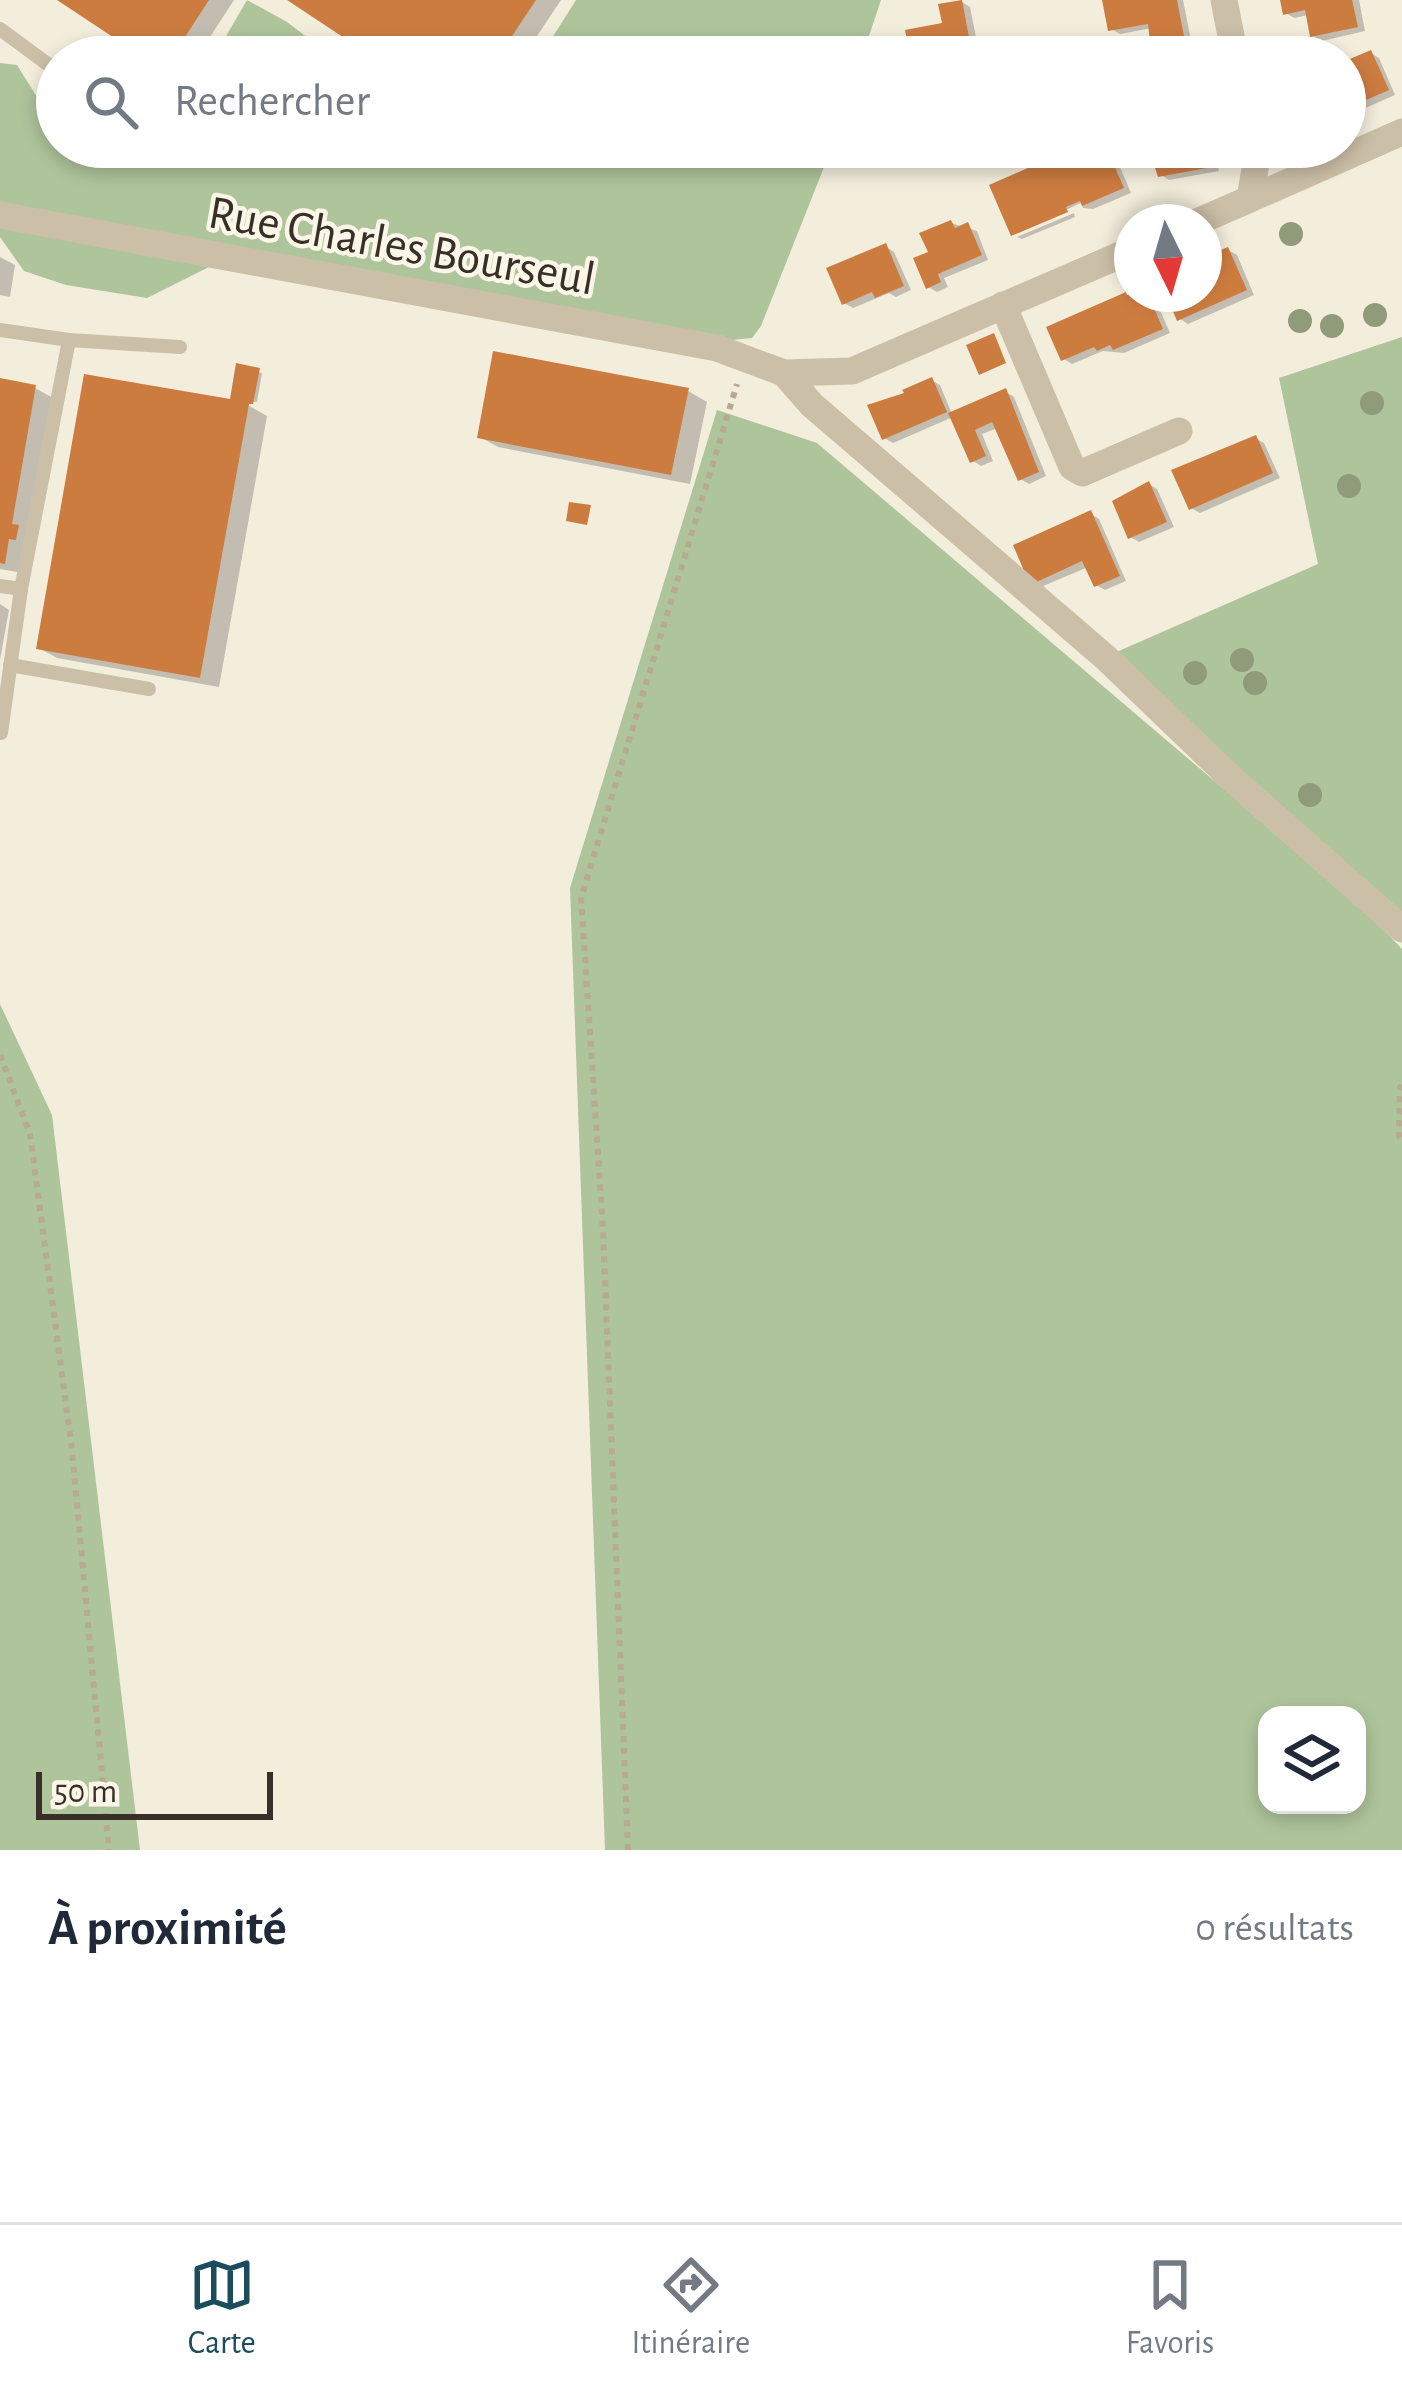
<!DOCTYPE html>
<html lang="fr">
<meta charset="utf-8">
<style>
body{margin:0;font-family:"Alegreya Sans",sans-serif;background:#f6f6f7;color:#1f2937}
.controls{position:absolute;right:36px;bottom:36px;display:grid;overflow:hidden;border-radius:24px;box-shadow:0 6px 18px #0003}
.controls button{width:108px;height:108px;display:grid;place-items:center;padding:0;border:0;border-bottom:3px solid #e0e1e3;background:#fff;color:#1f2937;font:60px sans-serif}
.compass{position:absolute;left:1114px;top:204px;width:108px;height:108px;border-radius:50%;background:#fff;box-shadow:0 6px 18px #0003;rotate:175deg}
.scale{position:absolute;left:36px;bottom:30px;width:237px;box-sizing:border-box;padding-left:12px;border:6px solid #383028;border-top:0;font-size:33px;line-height:42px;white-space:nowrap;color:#383028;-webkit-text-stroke:9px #fbf6e8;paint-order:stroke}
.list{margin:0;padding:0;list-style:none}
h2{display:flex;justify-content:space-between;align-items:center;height:156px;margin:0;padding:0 48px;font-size:51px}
h2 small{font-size:39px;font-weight:400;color:#747a83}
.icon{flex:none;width:66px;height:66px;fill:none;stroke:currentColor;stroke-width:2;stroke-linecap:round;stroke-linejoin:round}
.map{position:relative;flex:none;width:1402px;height:1850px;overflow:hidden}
.search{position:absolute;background:#fff;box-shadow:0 6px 18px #0003;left:36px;right:36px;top:36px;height:132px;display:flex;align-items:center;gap:30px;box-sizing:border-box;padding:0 42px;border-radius:66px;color:#747a83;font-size:45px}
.sheet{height:372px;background:#fff}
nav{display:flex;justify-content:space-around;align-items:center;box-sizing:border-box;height:168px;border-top:3px solid #e0e1e3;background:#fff;font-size:33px;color:#747a83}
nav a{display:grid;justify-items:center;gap:6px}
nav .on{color:#1b4c5c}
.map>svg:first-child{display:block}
.green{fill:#aec49b;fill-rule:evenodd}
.shadow{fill:#0003}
.building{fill:#cd7c40}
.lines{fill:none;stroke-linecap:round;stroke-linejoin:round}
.path{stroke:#b8a991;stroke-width:6;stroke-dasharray:6 6;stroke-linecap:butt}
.lane{stroke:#ccbfa7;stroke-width:14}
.street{stroke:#ccbfa7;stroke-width:27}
.tree{fill:#909b7a}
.labels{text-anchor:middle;stroke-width:9;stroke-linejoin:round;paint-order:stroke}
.street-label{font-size:48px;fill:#383028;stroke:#fbf6e8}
</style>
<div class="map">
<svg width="1402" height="1850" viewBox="0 0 1402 1850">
<rect width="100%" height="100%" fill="#f3eddc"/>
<g class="green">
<polygon points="247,0 287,22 333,57 214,57"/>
<polygon points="576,0 881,0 862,57 540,57"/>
<polygon points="0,63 17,65 50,118 57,123 57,147 90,147 95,151 135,147 449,147 458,154 483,147 832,147 761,326 752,338 722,341 243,250 147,298 66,285 24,271 0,237"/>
<polygon points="1402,337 1402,929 1105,657 1318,564 1279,378"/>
<path d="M717,410L817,443L1358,903L1402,949V1850H605L570,888ZM1267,1715H1357V1805H1267Z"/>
<polygon points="0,1004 52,1115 140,1850 0,1850"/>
</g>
<g class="shadow">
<polygon points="62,0 234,0 197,57 148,57"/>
<polygon points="293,0 561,0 523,57 379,57"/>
<polygon points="1105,0 1183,0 1191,40 1162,45 1153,40 1152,28 1120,34 1111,29"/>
<polygon points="1283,0 1359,0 1365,31 1322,41 1313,36 1318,13 1294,18 1286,13"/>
<polygon points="962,2 970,7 980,57 913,56 946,25"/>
<polygon points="1371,53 1379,58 1395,95 1345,117 1345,65"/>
<polygon points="1154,147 1214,147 1219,171 1169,180 1161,175"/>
<polygon points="1107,153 1116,158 1131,193 1093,209 1083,208 1081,203 1013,234 1046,163 1056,169 1064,165 1070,169"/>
<polygon points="1074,213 1075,217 1022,239 1017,237"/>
<polygon points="951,223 977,231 988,260 944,278 948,287 937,292 928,287 931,254"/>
<polygon points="886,247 894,252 911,290 896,297 889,293 853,308 844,303"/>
<polygon points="1228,250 1237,255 1254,295 1188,324 1180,319 1169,294 1204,294 1204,261"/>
<polygon points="0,257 15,265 10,297 0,295"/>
<polygon points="1136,294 1154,296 1170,333 1124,353 1103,351 1072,364 1064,359 1050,329"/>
<polygon points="496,355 688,391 707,402 690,484 498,447 480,437"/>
<polygon points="239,367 262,373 257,402 239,400 267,416 219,687 57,658 39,648 86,377 245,405 233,397"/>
<polygon points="931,380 940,385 952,414 1006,392 1014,397 1046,476 1029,484 1020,479 998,428 982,434 993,461 981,466 973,461 953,417 893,443 884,438 908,395"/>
<polygon points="0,381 35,388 53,398 23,573 0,569"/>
<polygon points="1255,438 1264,443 1280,478 1200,513 1191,508"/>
<polygon points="1149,484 1157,489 1174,527 1139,542 1131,537"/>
<polygon points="1091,514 1099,519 1126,581 1105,590 1096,585 1088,567 1041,587 1033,582"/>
<polygon points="0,604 9,610 0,660"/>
</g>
<g class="building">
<polygon points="57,0 209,0 172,57 143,57"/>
<polygon points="287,0 536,0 498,57 373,57"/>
<polygon points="962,0 972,53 910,57 905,30 942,23 938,4"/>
<polygon points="1102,0 1177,0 1184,36 1150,42 1148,24 1108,31"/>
<polygon points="1280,0 1352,0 1358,27 1310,37 1305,10 1283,15"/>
<polygon points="1371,50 1389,90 1345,109 1345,61"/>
<polygon points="1148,147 1208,147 1212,167 1158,177"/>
<polygon points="1107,149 1124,188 1082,206 1080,201 1066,207 1068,212 1011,236 989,185 1046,160 1050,168 1065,162 1066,167"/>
<polygon points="951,220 955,228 968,222 982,255 938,274 941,282 926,289 913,258 928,252 919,233"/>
<polygon points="886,243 904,286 875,298 872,292 842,305 826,268"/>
<polygon points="1228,247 1247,290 1177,321 1166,294 1204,294 1204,257"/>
<polygon points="1126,292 1127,295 1148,294 1163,329 1113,350 1110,345 1097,351 1094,347 1061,361 1046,327"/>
<polygon points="994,333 1006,363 979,375 966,345"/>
<polygon points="493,351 689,388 671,475 477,438"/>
<polygon points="236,363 260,368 253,404 249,404 200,678 36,649 84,374 230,399"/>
<polygon points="932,377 947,412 882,440 867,405 904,393 902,390"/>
<polygon points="0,378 36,385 12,524 19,525 16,540 9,539 5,564 0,563"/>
<polygon points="1006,388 1039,472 1018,481 992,422 975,430 986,456 970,463 948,413"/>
<polygon points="1256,435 1273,473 1189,510 1171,470"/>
<polygon points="1149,481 1167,522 1128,539 1112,501"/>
<polygon points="569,502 591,505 587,525 566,521"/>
<polygon points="1091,510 1120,576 1094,587 1082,561 1030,585 1013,545"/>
</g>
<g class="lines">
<g class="path">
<polyline points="0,1055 30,1134 72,1450 109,1850"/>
<polyline points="1402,1089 1400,1087 1399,1136 1402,1140"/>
<polyline points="628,1850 603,1230 581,898 737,384"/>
</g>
<g class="lane">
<polyline points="0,29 57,71"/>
<polyline points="0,330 69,340 21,589 0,586"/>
<polyline points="69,340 180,347"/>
<polyline points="10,665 149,689"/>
<polyline points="1,733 21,589"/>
</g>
<g class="street">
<polyline points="1224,0 1235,57"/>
<polyline points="1250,199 1402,132"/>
<polyline points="0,215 717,348 784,373 852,371 1132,250"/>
<polyline points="1197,222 1250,199 1256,163 1253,147"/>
<polyline points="1003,305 1072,467 1082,473 1179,431"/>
<polyline points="784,373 812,405 1105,657 1232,779 1402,929"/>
</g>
</g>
<g class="tree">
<circle cx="1291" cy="234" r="12"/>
<circle cx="1375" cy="315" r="12"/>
<circle cx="1300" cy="321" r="12"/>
<circle cx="1332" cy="326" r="12"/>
<circle cx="1372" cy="403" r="12"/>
<circle cx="1349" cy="486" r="12"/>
<circle cx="1242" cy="660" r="12"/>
<circle cx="1195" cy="673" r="12"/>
<circle cx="1255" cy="683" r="12"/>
<circle cx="1310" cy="795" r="12"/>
</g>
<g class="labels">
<g class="street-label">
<text transform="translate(402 244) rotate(10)" y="17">Rue Charles Bourseul</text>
</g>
</g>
</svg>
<div class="controls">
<button><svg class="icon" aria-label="layers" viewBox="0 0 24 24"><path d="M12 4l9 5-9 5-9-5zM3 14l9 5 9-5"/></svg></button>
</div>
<svg class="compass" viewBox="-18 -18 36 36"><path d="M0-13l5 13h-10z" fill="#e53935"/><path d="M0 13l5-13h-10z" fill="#747a83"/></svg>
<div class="scale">50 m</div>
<div class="search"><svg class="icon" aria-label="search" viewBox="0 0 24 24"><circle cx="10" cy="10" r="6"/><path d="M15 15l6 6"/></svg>Rechercher</div>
</div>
<section class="sheet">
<h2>À proximité<small>0 résultats</small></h2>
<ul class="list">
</ul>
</section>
<nav>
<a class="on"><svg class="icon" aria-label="map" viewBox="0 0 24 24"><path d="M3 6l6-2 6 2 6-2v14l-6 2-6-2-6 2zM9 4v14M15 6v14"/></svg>Carte</a>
<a><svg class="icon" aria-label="directions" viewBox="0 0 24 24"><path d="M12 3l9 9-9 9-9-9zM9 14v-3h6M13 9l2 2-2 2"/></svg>Itinéraire</a>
<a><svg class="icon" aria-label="saved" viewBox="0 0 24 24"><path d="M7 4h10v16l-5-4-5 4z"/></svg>Favoris</a>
</nav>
